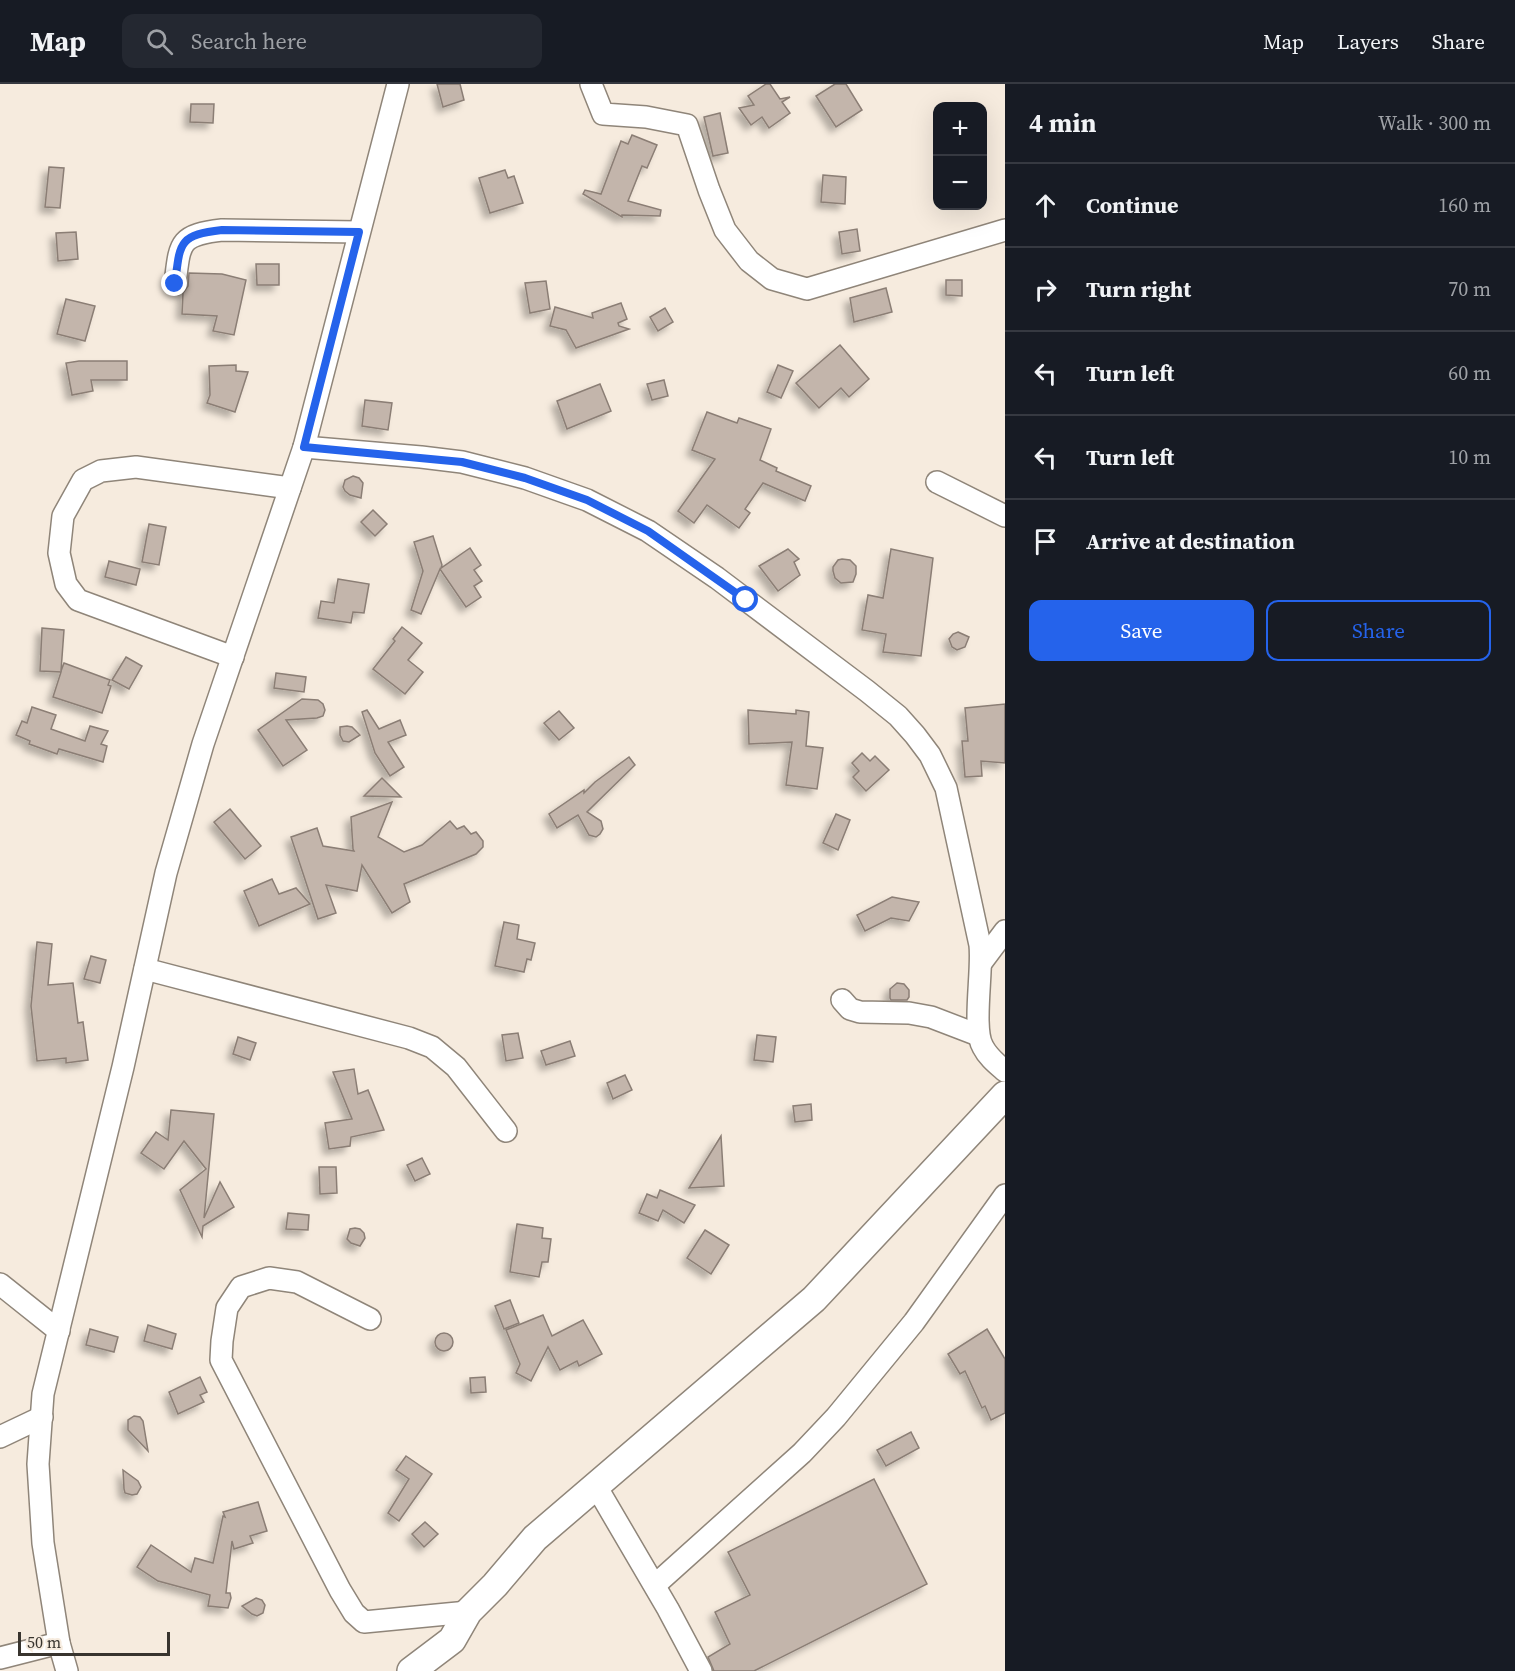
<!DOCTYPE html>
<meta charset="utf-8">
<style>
body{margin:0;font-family:"Source Serif 4",serif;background:#242831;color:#f1f3f6}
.controls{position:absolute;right:18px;top:18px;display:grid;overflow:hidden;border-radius:12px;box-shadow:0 6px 24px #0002}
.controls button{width:54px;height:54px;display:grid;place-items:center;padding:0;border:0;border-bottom:2px solid #363941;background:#171b24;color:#f1f3f6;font:30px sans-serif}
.scale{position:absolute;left:18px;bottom:15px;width:152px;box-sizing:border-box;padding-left:6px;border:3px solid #38342e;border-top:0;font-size:16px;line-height:21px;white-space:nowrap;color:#38342e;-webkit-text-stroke:4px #f6ebde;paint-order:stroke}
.stop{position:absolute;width:18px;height:18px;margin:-14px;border:4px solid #2563eb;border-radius:50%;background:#fff}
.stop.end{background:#2563eb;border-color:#fff;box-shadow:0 2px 6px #0008}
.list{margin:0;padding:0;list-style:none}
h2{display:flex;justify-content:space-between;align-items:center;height:78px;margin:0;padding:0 24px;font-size:26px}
h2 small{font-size:20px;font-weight:400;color:#9ea1a6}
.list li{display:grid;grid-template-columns:39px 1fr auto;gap:18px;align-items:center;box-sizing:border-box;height:84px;padding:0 24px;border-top:2px solid #363941}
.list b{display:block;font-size:22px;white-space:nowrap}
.list em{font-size:20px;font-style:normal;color:#9ea1a6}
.actions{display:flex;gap:12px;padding:18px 24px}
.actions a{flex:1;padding:14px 0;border:2px solid #2563eb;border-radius:12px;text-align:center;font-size:21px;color:#2563eb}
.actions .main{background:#2563eb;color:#fff}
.icon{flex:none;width:33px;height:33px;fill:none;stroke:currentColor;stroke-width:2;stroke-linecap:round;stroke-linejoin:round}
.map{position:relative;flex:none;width:1005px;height:1587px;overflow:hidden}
header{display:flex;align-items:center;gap:36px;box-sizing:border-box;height:84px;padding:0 30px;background:#171b24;border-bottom:2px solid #363941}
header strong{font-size:28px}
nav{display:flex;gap:33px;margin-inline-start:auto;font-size:21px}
.search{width:420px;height:54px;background:#242831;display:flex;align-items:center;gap:15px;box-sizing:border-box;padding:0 21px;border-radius:12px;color:#9ea1a6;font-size:22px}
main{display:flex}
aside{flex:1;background:#171b24}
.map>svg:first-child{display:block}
.building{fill:#c3b5ab;stroke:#8b7e75;stroke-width:1.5;filter:url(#shadow)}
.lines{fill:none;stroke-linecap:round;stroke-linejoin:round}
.minor-casing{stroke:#8f8579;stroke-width:24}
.major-casing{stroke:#8f8579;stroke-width:30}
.minor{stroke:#fff;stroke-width:21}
.major{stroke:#fff;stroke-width:27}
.route{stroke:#2563eb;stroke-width:8}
</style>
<header>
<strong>Map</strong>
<div class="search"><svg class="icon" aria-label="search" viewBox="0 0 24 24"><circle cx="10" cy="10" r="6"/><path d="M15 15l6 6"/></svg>Search here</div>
<nav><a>Map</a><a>Layers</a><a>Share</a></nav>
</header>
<main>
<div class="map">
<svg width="1005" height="1587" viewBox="0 0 1005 1587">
<defs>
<filter id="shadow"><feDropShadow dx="-5.5" dy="5.5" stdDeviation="3" flood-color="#0004"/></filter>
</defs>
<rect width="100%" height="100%" fill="#f6ebde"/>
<g class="building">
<polygon points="437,0 460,0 464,16 443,23"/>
<polygon points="766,0 770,0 780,15 790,13 782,18 790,29 769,44 762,33 751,41 739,24 754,21 748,12"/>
<polygon points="835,0 846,0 862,26 836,43 816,12"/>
<polygon points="191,20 214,20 213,39 190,38"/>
<polygon points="720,29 728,69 713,72 704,33"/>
<polygon points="632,51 657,61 647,84 642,82 628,117 661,126 660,132 622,131 622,133 583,110 585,106 601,110 621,57 628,60"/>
<polygon points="49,83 64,84 60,124 45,123"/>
<polygon points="505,86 508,94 514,92 523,119 490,129 479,94"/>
<polygon points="823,91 846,93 845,120 821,118"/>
<polygon points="857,145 860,167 842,170 839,148"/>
<polygon points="76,148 78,175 58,177 56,149"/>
<polygon points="256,180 279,180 279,201 257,201"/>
<polygon points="189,189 222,190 246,196 234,251 213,247 217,232 182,230 183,209 188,202"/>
<polygon points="946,196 962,196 962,212 946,211"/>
<polygon points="546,197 550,225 530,229 525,199"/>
<polygon points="886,204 892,228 854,238 850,214"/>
<polygon points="66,215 95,222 85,257 57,250"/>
<polygon points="621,219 627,235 618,239 619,242 629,245 576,264 566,246 550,242 555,223 593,234 592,229"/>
<polygon points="665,224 673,238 658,247 650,233"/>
<polygon points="840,261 869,295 849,313 841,304 819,324 796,299"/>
<polygon points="79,277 127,277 127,296 91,296 93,307 72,311 66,279"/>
<polygon points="236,281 236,287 248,288 235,328 207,319 210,311 209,282"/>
<polygon points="778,281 793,287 781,314 767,308"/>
<polygon points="664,296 668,312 652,316 647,300"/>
<polygon points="600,300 611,327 567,345 557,317"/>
<polygon points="365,316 392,319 388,346 362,342"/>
<polygon points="707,328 737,339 739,334 771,345 760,376 777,384 776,387 811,402 805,417 763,399 745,425 750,429 739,444 707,421 694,439 678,427 715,375 692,366"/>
<polygon points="353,392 359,394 363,399 361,414 350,411 345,407 343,403 345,396"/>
<polygon points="373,426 387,440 375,452 361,438"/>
<polygon points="149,440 166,443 159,481 142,478"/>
<polygon points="433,452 442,481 441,484 470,464 481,481 474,486 482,497 474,502 481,513 466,523 440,485 421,530 411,526 423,487 414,458"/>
<polygon points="788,465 799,475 794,478 800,491 778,507 759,482"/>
<polygon points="891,465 933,474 921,572 883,568 886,550 862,546 868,511 883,514"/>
<polygon points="842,475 850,476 856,482 856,490 853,498 841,499 835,494 833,487 833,483 838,476"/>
<polygon points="109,477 140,485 136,501 105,493"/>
<polygon points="338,495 369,500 364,529 353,528 351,539 318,534 321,517 334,519"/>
<polygon points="402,543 422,559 408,576 423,588 405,610 373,585 395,557 393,555"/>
<polygon points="42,544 64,546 61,587 64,579 110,596 108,601 111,602 102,629 53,613 61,588 40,587"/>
<polygon points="958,548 969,553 965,563 957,566 952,563 949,555 953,550"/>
<polygon points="126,573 142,582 129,605 112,596"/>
<polygon points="276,589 306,593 304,608 274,604"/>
<polygon points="302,615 318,616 323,620 325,626 323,632 317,634 286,636 307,666 283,682 258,646"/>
<polygon points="1005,620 1005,679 981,677 982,692 965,693 962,657 968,657 965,624"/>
<polygon points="32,623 56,631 51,645 85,657 90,642 108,647 101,660 107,662 103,678 59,665 57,670 29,660 30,657 16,651 22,637 27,639"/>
<polygon points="367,626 379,645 400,636 406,651 388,658 404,683 390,692 375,669 362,628"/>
<polygon points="748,626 796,630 796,626 809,628 806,662 823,664 817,705 786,701 792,658 749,660"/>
<polygon points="559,627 574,644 559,656 544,639"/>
<polygon points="347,642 352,643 360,651 349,658 343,657 340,651 340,643"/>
<polygon points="862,669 870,677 875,672 889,686 866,707 853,693 859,687 852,679"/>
<polygon points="629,673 635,681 587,728 601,737 603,745 600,750 596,753 589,751 578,731 557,744 549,730 584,706 584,709 595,698"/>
<polygon points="382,694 401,713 364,712"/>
<polygon points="392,718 378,753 404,768 422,761 450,737 457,745 464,742 471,750 476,748 483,757 483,763 476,770 404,800 410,818 392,829 362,781 357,807 326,801 336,829 318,835 291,753 317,744 323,762 354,767 353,765 351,733"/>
<polygon points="230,725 261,762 245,775 214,738"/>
<polygon points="836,730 850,736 838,766 823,759"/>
<polygon points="272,795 279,810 296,804 310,820 259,842 244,807"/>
<polygon points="892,813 919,818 909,837 891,834 865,847 857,831"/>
<polygon points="504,838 519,841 517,855 535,859 531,876 527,875 524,888 495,882"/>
<polygon points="37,858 52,860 48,901 73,899 78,939 83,938 88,976 66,979 66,974 37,977 31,922"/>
<polygon points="91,872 106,876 100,899 84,895"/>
<polygon points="897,899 904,900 909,906 909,913 907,916 891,916 890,914 890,905"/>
<polygon points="518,949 523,974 506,977 502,951"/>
<polygon points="757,951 776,953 773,978 754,976"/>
<polygon points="238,953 256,959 250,976 233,970"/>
<polygon points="570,957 575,972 546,981 541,967"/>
<polygon points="354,985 358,1010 368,1006 384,1046 351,1053 350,1062 329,1065 325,1039 352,1035 333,988"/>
<polygon points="625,991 632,1006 613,1015 607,999"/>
<polygon points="811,1020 812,1036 795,1038 793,1022"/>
<polygon points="171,1026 214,1030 204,1134 220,1098 234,1123 203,1142 202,1153 180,1106 206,1085 184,1057 164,1085 141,1069 156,1048 168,1056"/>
<polygon points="721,1052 724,1102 689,1104"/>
<polygon points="422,1074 430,1090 415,1097 407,1081"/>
<polygon points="319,1083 336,1083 337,1109 320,1110"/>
<polygon points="660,1106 695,1121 684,1139 663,1126 658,1137 639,1129 647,1110 657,1114"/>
<polygon points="288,1129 309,1131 308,1146 286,1145"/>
<polygon points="517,1140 543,1144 542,1154 551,1155 548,1178 542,1178 539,1193 510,1188"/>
<polygon points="355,1144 360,1145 364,1149 365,1154 360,1162 351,1159 347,1155 350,1145"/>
<polygon points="705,1146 729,1161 711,1190 687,1174"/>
<polygon points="510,1216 519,1239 504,1245 495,1222"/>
<polygon points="543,1231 552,1252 583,1236 602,1270 579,1282 577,1277 560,1286 548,1263 531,1297 516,1289 520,1280 506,1246"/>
<polygon points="148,1241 176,1250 172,1265 144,1257"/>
<polygon points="90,1245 118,1253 114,1268 86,1261"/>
<polygon points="987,1245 1005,1275 1005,1329 991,1336 985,1322 982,1324 965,1287 960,1290 948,1270"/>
<circle cx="444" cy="1258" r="9"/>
<polygon points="200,1293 207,1308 200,1311 204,1318 178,1330 169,1308"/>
<polygon points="485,1293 486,1308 471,1309 470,1294"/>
<polygon points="134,1332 140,1333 143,1337 148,1367 128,1346 128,1336"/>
<polygon points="911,1348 919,1364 886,1382 877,1366"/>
<polygon points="406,1372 432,1390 399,1437 388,1429 409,1395 396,1386"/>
<polygon points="123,1386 138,1397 141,1403 137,1410 132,1411 125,1409 124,1405"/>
<polygon points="874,1395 927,1500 754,1587 714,1587 708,1573 730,1560 715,1528 750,1511 728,1468"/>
<polygon points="258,1418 267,1447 250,1452 253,1459 234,1465 232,1457 226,1509 230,1509 231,1514 228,1524 208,1522 210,1511 158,1497 137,1483 151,1461 191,1488 195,1474 213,1479 223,1432 225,1433 223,1428"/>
<polygon points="425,1438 438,1450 424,1463 412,1450"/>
<polygon points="256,1514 262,1516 265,1521 263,1529 257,1532 252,1530 242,1522"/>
</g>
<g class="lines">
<defs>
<g id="minor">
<polyline points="591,0 603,30 646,33 687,41 709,106 725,146 749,177 772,195 807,205 1005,146"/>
<path d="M175,200C180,159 178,151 222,146L359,148"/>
<path d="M304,363L421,373L462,378L525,394L587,416L648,447L717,494L867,607L898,632L915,651L930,671L946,704L980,861C983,887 972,945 983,963C988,973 997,980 1005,987"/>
<polyline points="937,398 1005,432"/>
<polyline points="233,573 78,516 66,500 59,469 63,432 83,396 101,387 136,383 290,404"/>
<polyline points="981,879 1005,847"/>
<polyline points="145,885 409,954 432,963 456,983 506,1047"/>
<polyline points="842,916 850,925 860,928 909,929 931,933 978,951"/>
<polyline points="0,1200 59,1247"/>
<polyline points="370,1235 297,1198 269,1194 241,1203 227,1224 222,1257 221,1276 340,1506 354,1529 364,1538 468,1528"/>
<polyline points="0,1353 42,1333"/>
<polyline points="596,1402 668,1525 701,1587"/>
<polyline points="655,1501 802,1369 836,1333 914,1238 1005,1111"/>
<polyline points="0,1574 59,1559"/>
<polyline points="67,1587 59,1559 43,1459 38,1380 43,1310 123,983 166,789 203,660 304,363 398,0"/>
</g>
<polyline id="major" points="411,1587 452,1556 468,1528 495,1501 535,1454 814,1215 1005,1011"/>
</defs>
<use href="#minor" class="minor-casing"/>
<use href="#major" class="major-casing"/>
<use href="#minor" class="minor"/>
<use href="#major" class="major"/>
</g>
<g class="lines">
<path class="route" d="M175,200C180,159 178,151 222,146L359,148L304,363L462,378L525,394L587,416L648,447L746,516"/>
</g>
</svg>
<div class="controls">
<button>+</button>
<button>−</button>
</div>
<div class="scale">50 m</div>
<div class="stop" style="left:746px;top:516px"></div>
<div class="stop end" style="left:175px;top:200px"></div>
</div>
<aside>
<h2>4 min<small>Walk · 300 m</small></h2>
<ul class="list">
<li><svg class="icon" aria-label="ahead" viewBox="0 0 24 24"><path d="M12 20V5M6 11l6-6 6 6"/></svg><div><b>Continue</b></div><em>160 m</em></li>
<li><svg class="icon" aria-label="right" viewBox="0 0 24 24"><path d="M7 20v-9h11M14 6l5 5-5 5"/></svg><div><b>Turn right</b></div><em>70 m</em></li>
<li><svg class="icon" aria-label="left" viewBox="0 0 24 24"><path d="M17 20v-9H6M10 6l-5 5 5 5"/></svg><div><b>Turn left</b></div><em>60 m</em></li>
<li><svg class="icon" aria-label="left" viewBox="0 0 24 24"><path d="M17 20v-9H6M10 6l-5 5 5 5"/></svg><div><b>Turn left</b></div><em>10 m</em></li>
<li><svg class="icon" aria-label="arrive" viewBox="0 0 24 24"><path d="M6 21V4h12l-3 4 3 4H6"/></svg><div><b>Arrive at destination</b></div></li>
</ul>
<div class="actions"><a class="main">Save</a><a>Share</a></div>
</aside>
</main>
